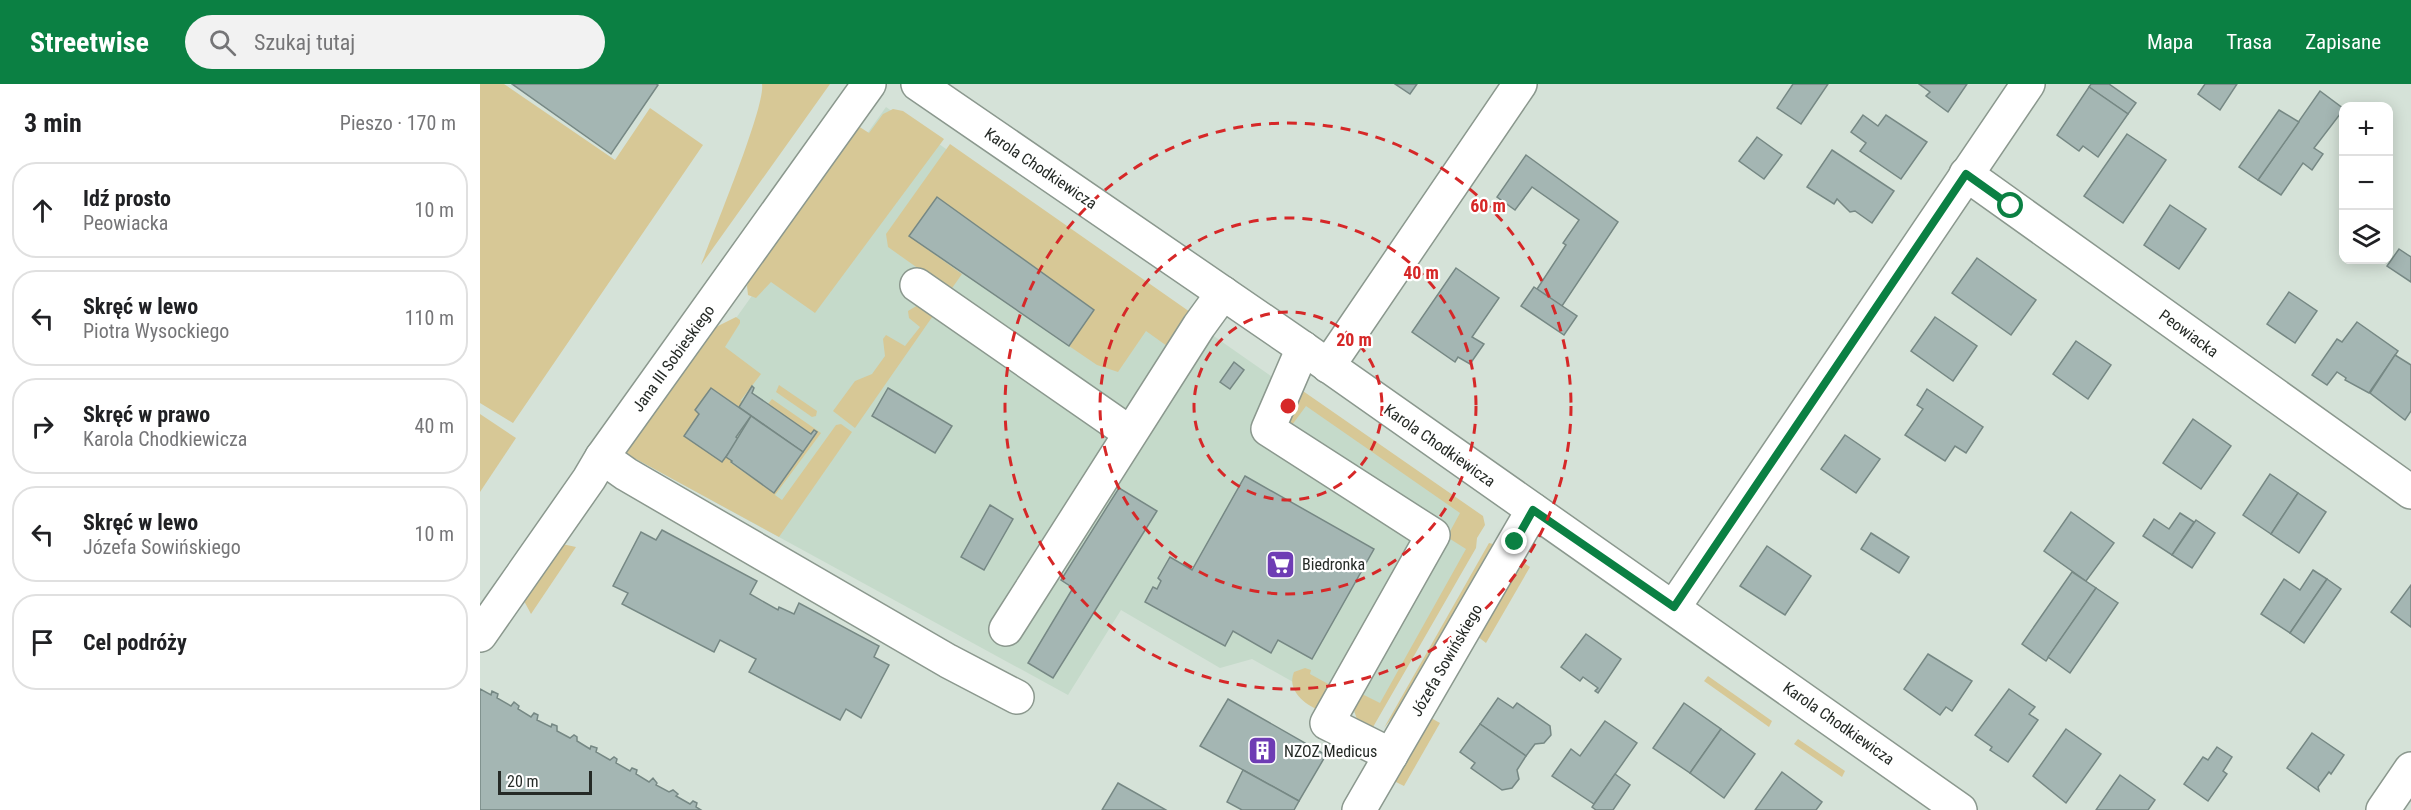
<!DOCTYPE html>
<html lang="pl">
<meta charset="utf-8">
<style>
body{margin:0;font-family:"Roboto Condensed",sans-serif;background:#f2f2f2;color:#202124}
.controls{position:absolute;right:18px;top:18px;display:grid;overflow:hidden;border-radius:12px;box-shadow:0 3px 15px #0003}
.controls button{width:54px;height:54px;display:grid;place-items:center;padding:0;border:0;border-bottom:2px solid #e0e0e0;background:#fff;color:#202124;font:30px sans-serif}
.scale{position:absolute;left:18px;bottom:15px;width:94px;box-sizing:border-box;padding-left:6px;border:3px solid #252a26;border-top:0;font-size:16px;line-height:21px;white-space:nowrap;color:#252a26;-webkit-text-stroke:4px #fff;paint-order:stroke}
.stop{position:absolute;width:18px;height:18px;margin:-14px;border:4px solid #0b8043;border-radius:50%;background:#fff}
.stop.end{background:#0b8043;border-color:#fff;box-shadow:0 2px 6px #0008}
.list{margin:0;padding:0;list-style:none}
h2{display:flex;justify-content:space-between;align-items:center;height:78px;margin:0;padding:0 24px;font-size:26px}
h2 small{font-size:20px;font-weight:400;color:#757577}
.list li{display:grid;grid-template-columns:39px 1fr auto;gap:18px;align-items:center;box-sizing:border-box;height:96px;margin:0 12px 12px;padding:0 12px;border:2px solid #e0e0e0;border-radius:24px}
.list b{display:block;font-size:22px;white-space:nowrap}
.list p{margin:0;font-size:20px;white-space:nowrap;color:#757577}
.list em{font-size:20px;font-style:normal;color:#757577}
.icon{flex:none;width:33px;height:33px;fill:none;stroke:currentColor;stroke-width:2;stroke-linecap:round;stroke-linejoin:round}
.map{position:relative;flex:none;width:1931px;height:726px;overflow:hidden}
header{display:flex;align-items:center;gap:36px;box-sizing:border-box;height:84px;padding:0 30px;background:#0b8043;color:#fff}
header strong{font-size:28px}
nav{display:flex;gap:33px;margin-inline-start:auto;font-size:21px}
.search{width:420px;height:54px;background:#f2f2f2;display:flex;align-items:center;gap:15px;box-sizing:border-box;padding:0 21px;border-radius:33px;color:#757577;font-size:22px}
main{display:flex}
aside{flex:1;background:#fff}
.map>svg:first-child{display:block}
.built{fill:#c5daca}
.green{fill:#d7c896}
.building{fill:#a4b6b3;stroke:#768884;stroke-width:1.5}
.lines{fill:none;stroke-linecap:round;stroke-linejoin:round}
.minor-casing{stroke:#8b988e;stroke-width:36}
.minor{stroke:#fff;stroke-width:33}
.route{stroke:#0b8043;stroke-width:8}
.ring{fill:none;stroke:#d62828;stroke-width:3;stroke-dasharray:10 8}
.labels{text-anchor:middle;stroke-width:4.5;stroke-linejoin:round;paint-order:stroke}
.street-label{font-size:16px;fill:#252a26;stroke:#fff}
.poi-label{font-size:16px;fill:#252a26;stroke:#fff;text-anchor:start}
.centre{fill:#d62828;stroke:#fff;stroke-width:3}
.ring-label{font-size:18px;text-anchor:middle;font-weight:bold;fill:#d62828;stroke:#fff;stroke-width:4.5;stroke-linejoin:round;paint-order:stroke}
</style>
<header>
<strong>Streetwise</strong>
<div class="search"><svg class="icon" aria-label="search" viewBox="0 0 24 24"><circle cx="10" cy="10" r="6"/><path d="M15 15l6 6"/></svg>Szukaj tutaj</div>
<nav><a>Mapa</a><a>Trasa</a><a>Zapisane</a></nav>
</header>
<main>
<aside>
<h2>3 min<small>Pieszo · 170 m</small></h2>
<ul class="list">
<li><svg class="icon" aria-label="ahead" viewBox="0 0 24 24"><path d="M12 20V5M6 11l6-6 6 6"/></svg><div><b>Idź prosto</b><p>Peowiacka</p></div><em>10 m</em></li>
<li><svg class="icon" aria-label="left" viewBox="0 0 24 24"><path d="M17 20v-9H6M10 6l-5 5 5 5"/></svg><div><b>Skręć w lewo</b><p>Piotra Wysockiego</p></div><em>110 m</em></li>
<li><svg class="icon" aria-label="right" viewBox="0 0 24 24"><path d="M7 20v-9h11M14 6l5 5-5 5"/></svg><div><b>Skręć w prawo</b><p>Karola Chodkiewicza</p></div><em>40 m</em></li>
<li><svg class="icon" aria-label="left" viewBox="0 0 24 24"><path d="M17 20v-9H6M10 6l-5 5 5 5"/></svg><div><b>Skręć w lewo</b><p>Józefa Sowińskiego</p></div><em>10 m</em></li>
<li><svg class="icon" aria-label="arrive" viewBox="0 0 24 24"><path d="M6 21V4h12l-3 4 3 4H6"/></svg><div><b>Cel podróży</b></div></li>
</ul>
</aside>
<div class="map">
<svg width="1931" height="726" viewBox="0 0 1931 726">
<rect width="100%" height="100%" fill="#d5e2d8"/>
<polygon class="built" points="406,23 1004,441 900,623 870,630 772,575 740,584 641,526 588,611 156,375"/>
<g class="green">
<polygon points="0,0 24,0 135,76 170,24 223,61 33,339 0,319"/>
<path d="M282,0H350L221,181C232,151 286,22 282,0Z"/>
<polygon points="413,25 423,27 464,55 335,229 291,198 276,214 268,211 267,202 274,183 375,40 389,49 403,30"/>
<polygon points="470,60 710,228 687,262 666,247 638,288 617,281 589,262 614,226 457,113 429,152 482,190 470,207 408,163 406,150"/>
<polygon points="438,221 457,226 375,344 353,327 375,297 392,290 405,272 403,255 406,251 425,262 440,243 429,234 428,227"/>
<polygon points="256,233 260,236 260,239 245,263 281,290 261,316 263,318 259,323 231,304 215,326 219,330 205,351 242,378 246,373 252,377 251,379 294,409 337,349 334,347 331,350 288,320 292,315 341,349 295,411 302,416 356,341 361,340 372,348 299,453 156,375 153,380 147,372 147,365 230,246"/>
<polygon points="299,301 337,327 336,332 332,333 296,308"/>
<path d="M820,305L1003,432L1005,441L997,454L996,464L889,650C875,635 870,627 878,608L900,619L986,465L967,453L980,429L826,322L812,341L809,336Z"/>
<polygon points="0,330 36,354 0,408"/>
<polygon points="1009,459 1013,460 918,626 904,644"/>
<polygon points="82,460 96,463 51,530 43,515"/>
<polygon points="1041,477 1050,483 1006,559 997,552"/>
<path d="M825,584L831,586L830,590L850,601L836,625C822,618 807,605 814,588Z"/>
<polygon points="1228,592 1292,637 1289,643 1224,597"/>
<polygon points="951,634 960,639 924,702 914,697"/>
<polygon points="1318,655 1365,687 1362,693 1314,660"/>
</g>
<g class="building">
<polygon points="32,0 176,0 178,1 131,70"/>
<polygon points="915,0 937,0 930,10"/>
<polygon points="1313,0 1348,0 1321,40 1297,24"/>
<polygon points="1439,0 1487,0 1468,28 1446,12 1450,8"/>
<polygon points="1611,0 1629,0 1656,19 1648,30 1609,3"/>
<polygon points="1725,0 1757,0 1740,26 1718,10"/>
<polygon points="1609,3 1648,30 1618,73 1603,62 1599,67 1577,51"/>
<polygon points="1840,7 1864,25 1834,64 1843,70 1832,86 1823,79 1801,111 1778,96"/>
<polygon points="1799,26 1819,38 1778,96 1759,83"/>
<polygon points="1383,31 1398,42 1406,31 1447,58 1421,95 1380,67 1386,59 1371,48"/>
<polygon points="1647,50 1686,76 1643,139 1604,112"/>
<polygon points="1277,53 1302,71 1284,95 1259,77"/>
<polygon points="1352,66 1414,107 1392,139 1375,127 1370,128 1357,115 1354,120 1327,103"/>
<polygon points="1046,71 1138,138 1082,222 1057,205 1086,161 1083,159 1099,136 1052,103 1035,126 1017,113"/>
<polygon points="457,113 614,226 589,262 429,152"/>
<polygon points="1690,121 1726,145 1699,185 1664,161"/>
<polygon points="1919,165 1931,173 1931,198 1907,182"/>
<polygon points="1497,174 1556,216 1531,251 1472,209"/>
<polygon points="976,184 1019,214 992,253 1004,260 990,280 978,273 975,278 932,248"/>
<polygon points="1054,203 1097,232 1084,251 1041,222"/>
<polygon points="1809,208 1837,227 1815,259 1787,240"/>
<polygon points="1455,233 1497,262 1473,297 1431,267"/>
<polygon points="1877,238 1918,267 1889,309 1865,296 1866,294 1857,288 1847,301 1832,291 1857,255 1862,258"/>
<polygon points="1596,257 1631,281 1608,315 1573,290"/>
<polygon points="1915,271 1931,281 1931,327 1925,336 1890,309"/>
<polygon points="754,278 764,286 750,305 740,298"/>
<polygon points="272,302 274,304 272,309 288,320 331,350 334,346 337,348 323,368 259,323"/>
<polygon points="231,304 271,332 256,353 259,355 242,378 204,352 219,330 215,326"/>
<polygon points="408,304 472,342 455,369 392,332"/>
<polygon points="1447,305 1503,343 1486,369 1475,362 1465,377 1425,351 1443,325 1437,321"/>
<polygon points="271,332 323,368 294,409 251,378 252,377 246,373"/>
<polygon points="1713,335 1751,362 1721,405 1683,379"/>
<polygon points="1365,351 1400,375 1376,409 1341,385"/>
<polygon points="1790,390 1818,409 1791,450 1763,431"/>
<polygon points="765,392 894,465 832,575 798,556 791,569 753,547 745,562 665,518 673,503 677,505 681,497 678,494 690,473 712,486"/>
<polygon points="639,404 677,427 573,594 548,579 593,504 581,496"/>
<polygon points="1818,409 1846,428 1819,469 1791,450"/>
<polygon points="510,421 533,435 504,486 481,473"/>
<polygon points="1591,428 1634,459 1606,497 1564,467"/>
<polygon points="1700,429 1714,438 1692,471 1663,452 1674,435 1689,445"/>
<polygon points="1716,436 1735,449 1712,484 1692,471"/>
<polygon points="182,446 277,497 270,510 298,526 299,523 314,530 319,519 399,562 394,573 409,581 381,634 366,625 360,636 269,588 276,575 240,556 234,568 142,520 148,509 133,502 161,448 176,456"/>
<polygon points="1391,449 1429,473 1419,489 1381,465"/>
<polygon points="1287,462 1331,492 1305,531 1260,502"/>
<polygon points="1833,486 1847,495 1810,549 1781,530 1804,495 1820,506"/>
<polygon points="1592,488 1616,504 1566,577 1542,560"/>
<polygon points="1847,495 1861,505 1824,559 1810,549"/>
<polygon points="1931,501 1931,543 1911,528"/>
<polygon points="1616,504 1638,519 1590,589 1568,573"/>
<polygon points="1106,550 1141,575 1118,609 1115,607 1118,604 1103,593 1100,597 1081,583"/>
<polygon points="1448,570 1492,597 1472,627 1466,623 1460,631 1424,605"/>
<polygon points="0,605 11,611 12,607 18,610 17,614 31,622 34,618 39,622 38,625 51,633 54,629 58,631 57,636 71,643 72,640 77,642 77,647 90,654 94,651 97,653 97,657 110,665 111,662 117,664 116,668 130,676 134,673 137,675 136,679 150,687 152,684 157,686 156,690 169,698 173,694 177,699 176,701 189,708 193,706 198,710 196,712 210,720 213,717 217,719 216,723 221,726 0,726"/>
<polygon points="1529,605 1555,623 1549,630 1558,636 1528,678 1510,666 1512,663 1495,651"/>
<polygon points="1018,614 1033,624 1037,619 1070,642 1071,651 1064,659 1055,660 1046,672 1000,640"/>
<polygon points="748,615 846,671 819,717 720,662"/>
<polygon points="1204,619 1241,645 1210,689 1173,664"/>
<polygon points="1125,637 1157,659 1114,720 1072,692 1091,665 1100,672"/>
<polygon points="1000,640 1046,672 1037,686 1039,695 1032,704 1022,706 991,684 995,679 980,668"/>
<polygon points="1241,645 1275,670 1244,714 1210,689"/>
<polygon points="1586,645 1621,670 1586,719 1553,692"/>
<polygon points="1832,649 1864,671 1851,690 1849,688 1838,703 1839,707 1807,684"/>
<polygon points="1737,663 1752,673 1743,687 1747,690 1728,717 1704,700 1723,673 1728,676"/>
<polygon points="763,686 819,717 814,726 762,726 747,718"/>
<polygon points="1302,688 1342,718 1336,726 1275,726"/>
<polygon points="1135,690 1150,701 1133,726 1116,726 1112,723"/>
<polygon points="1640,691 1675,716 1668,726 1616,726"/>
<polygon points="638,699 686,726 622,726"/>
</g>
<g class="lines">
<defs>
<g id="minor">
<polyline points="438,0 823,264 1480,726"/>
<polyline points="1486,90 1931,408"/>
<polyline points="437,201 650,349"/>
<polyline points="823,264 788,345 953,451 847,639 911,671"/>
<polyline points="848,282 1040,0"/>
<polyline points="122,373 146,390 468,577 537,613"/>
<polyline points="1194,523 1548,0"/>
<polyline points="526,545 719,242 743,209"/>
<polyline points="0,551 109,395 122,373 389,0"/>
<polyline points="879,726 1053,426"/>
<polyline points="1903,726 1931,685"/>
</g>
</defs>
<use href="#minor" class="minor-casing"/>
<use href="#minor" class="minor"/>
</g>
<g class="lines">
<polyline class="route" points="1035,458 1053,426 1194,523 1486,90 1531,122"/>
</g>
<g class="ring">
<circle cx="808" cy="322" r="94"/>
<circle cx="808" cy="322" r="188"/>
<circle cx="808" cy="322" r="283"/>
</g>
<defs>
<symbol id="supermarket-square" viewBox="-11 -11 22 22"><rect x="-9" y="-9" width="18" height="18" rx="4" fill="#6e3cb4" stroke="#fff"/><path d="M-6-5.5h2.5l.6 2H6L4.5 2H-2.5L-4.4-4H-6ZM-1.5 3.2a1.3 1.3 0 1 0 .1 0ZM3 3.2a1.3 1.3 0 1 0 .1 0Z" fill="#fff"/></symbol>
<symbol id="building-square" viewBox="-11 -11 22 22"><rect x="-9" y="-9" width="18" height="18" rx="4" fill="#6e3cb4" stroke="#fff"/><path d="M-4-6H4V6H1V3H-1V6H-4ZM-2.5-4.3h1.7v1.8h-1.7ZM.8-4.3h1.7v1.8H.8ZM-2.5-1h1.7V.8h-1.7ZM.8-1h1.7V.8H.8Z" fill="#fff"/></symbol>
</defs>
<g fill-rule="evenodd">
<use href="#supermarket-square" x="784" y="464" width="33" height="33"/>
<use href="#building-square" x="766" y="650" width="33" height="33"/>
</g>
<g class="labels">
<g class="street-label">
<text transform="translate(561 84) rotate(34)" y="6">Karola Chodkiewicza</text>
<text transform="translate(1709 249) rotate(36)" y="6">Peowiacka</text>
<text transform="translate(193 274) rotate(-54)" y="6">Jana III Sobieskiego</text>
<text transform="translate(960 361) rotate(35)" y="6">Karola Chodkiewicza</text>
<text transform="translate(966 576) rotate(-60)" y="6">Józefa Sowińskiego</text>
<text transform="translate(1359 639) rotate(35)" y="6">Karola Chodkiewicza</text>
</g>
<g class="poi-label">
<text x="822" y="486">Biedronka</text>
<text x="804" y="673">NZOZ Medicus</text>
</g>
</g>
<circle cx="808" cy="322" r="9" class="centre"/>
<g class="ring-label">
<text x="1008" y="128">60 m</text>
<text x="941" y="195">40 m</text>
<text x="874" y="262">20 m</text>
</g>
</svg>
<div class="controls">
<button>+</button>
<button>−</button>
<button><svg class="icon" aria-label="layers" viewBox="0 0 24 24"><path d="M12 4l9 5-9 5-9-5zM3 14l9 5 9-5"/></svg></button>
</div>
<div class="scale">20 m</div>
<div class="stop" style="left:1531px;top:122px"></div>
<div class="stop end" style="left:1035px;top:458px"></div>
</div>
</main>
